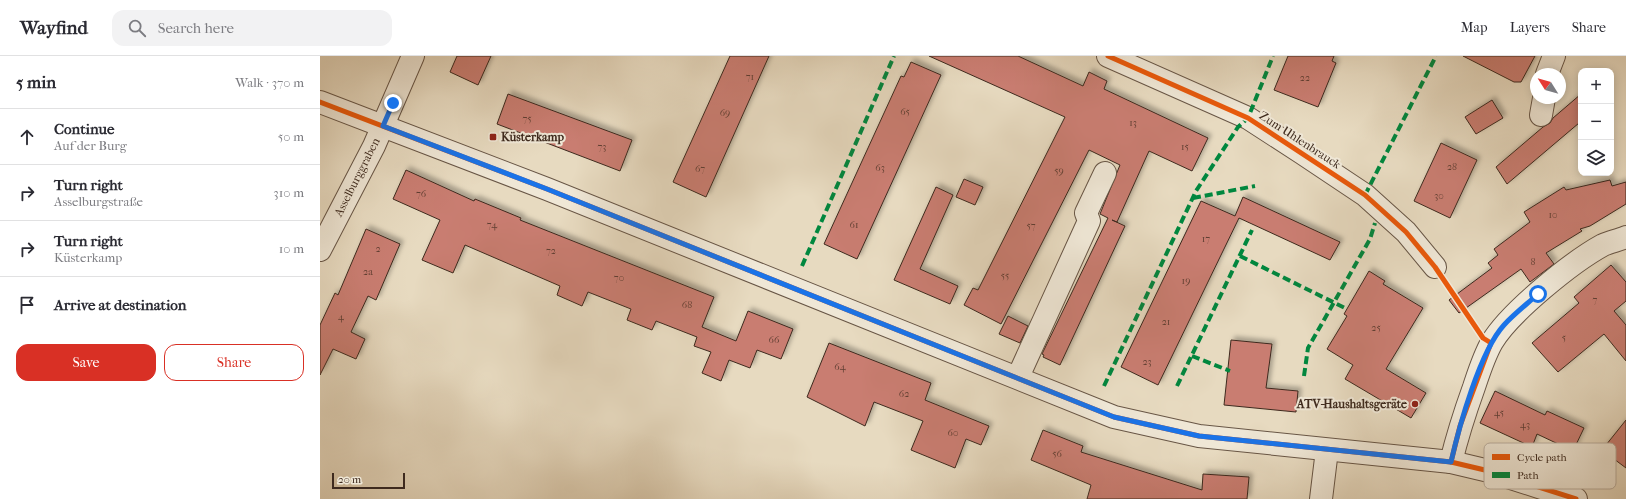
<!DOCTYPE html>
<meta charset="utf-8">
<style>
body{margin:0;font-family:"IM FELL French Canon",serif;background:#f2f2f3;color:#2b2b33}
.controls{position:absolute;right:12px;top:12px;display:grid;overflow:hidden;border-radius:8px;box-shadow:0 2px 10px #0003}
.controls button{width:36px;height:36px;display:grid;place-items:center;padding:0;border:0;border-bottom:1px solid #e1e1e2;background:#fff;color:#2b2b33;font:20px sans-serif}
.compass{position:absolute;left:1210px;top:12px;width:36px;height:36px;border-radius:50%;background:#fff;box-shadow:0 2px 10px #0003;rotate:307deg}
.scale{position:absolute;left:12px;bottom:10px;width:73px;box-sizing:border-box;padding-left:4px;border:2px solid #3e2a1e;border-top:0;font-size:11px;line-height:14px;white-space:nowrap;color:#3e2a1e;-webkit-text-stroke:3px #efe7d6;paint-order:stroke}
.stop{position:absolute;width:12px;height:12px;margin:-9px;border:3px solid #1a73e8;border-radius:50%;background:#fff}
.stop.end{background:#1a73e8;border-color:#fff;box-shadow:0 1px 4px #0008}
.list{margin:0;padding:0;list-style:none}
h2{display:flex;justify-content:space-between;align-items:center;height:52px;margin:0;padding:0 16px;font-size:17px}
h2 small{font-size:13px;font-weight:400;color:#7c7c81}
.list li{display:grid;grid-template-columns:26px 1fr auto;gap:12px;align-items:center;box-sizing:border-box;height:56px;padding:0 16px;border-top:1px solid #e1e1e2}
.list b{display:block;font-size:15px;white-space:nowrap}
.list p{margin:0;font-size:13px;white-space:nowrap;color:#7c7c81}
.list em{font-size:13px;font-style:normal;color:#7c7c81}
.actions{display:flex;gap:8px;padding:12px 16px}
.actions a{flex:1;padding:9px 0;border:1px solid #d93025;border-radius:12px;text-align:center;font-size:14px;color:#d93025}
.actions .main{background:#d93025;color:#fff}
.icon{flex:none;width:22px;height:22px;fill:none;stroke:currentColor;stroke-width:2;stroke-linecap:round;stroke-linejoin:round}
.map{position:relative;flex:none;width:1306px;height:443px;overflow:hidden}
header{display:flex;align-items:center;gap:24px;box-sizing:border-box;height:56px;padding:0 20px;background:#fff;border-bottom:1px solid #e1e1e2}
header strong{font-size:19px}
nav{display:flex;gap:22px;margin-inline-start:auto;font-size:14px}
.search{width:280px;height:36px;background:#f2f2f3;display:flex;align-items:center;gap:10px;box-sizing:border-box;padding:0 14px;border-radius:12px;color:#7c7c81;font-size:15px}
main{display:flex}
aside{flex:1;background:#fff}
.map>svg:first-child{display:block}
.building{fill:#c97d71;stroke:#3e2a1e;filter:url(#shadow)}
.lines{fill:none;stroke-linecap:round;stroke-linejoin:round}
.minor-casing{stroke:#685646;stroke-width:24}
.minor{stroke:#efe7d6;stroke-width:22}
.quiet{stroke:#00873e;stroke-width:4;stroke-dasharray:8 4;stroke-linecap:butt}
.cycleway-casing{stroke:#efe7d6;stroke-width:8}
.cycleway{stroke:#e8590c;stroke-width:5}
.route{stroke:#1a73e8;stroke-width:5}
.poi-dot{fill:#8f2418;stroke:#efe7d6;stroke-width:1.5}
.labels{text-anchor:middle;stroke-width:4;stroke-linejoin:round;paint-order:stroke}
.number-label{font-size:10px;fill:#613f33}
.poi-label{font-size:12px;font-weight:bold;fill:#3e2a1e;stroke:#efe7d6;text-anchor:start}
.street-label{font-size:12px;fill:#3e2a1e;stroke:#efe7d6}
.key{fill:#efe7d6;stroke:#baae9f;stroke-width:1}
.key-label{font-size:11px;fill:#3e2a1e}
</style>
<header>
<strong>Wayfind</strong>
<div class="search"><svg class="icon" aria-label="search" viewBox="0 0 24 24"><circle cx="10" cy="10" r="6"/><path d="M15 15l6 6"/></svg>Search here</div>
<nav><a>Map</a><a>Layers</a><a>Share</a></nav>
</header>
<main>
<aside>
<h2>5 min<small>Walk · 370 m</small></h2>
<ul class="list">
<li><svg class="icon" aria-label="ahead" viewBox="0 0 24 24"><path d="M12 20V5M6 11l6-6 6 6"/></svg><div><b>Continue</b><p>Auf der Burg</p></div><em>50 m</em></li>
<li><svg class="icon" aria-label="right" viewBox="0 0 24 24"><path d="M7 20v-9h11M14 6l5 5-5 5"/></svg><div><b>Turn right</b><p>Asselburgstraße</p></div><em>310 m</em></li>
<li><svg class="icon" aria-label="right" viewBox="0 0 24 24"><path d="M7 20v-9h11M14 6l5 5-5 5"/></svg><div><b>Turn right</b><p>Küsterkamp</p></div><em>10 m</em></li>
<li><svg class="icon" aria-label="arrive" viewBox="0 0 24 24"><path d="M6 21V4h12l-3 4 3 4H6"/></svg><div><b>Arrive at destination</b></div></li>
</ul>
<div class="actions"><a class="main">Save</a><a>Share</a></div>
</aside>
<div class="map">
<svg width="1306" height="443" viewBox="0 0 1306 443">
<defs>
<filter id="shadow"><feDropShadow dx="3.5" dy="-3.5" stdDeviation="2" flood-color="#0004"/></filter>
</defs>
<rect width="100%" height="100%" fill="#e7dac0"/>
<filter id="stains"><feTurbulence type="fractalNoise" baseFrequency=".005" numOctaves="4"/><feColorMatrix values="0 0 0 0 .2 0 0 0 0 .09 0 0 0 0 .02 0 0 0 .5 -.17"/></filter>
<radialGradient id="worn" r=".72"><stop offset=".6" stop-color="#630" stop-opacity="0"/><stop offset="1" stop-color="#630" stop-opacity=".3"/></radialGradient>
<g class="building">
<polygon points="137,0 171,0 158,29 130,16"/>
<polygon points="410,0 449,0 386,141 353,126"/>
<polygon points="609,0 698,0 763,30 769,16 787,25 784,33 888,82 872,115 829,95 797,166 792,164 805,170 740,309 723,301 724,299 722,298 788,162 780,158 800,109 769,94 681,268 644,249 653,232 658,234 745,61"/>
<polygon points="968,0 1014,0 1012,5 1016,7 998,51 954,34"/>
<polygon points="1143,0 1215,0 1201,26 1194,26"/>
<polygon points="591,6 621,19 537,203 504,188 581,20 584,21"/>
<polygon points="188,38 312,84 300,115 177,68"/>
<polygon points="1261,38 1259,67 1187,128 1176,111 1223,71 1230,67 1233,62"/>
<polygon points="1172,44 1183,62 1156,78 1145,61"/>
<polygon points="1121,87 1157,104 1130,162 1094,145"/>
<polygon points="86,114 154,145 155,143 201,162 200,164 394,241 382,271 416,285 428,255 473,273 461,303 437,294 430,312 409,304 401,325 382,317 391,296 374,290 377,281 336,265 332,274 307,264 311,253 268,236 262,250 237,239 240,230 145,189 133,217 102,204 120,164 73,143"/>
<polygon points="644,123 663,131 655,149 636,141"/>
<polygon points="1290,124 1292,130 1306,126 1306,148 1270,170 1260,173 1262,175 1226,197 1234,208 1210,226 1201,213 1139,257 1129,244 1172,212 1168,207 1178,199 1174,193 1210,166 1204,156 1244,131 1246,134"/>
<polygon points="616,131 633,139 600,213 638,230 630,248 574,224"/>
<polygon points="923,141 1020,186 1010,204 919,162 838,329 801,311 881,145 915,160"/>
<polygon points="46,173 80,188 56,244 48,240 31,276 45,283 36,303 13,293 0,319 0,269 15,237 18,239"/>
<polygon points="1291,209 1306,226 1306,245 1294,255 1306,269 1306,305 1284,278 1238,316 1212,287 1259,247 1254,241"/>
<polygon points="1049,215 1065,225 1063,228 1103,252 1066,313 1106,337 1091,362 1025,323 1033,309 1007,293 1027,260 1024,258"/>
<polygon points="688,260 708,270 700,287 679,278"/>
<polygon points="911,284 952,288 946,332 978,335 976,356 904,349"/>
<polygon points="509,287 611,327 605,344 669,370 661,389 646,383 635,412 591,394 603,365 554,346 545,370 487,341"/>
<polygon points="1175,335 1225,359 1227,355 1264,372 1253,395 1217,378 1212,391 1160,367"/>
<polygon points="1306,364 1306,412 1282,394"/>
<polygon points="723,374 763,390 761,396 882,434 883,418 929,421 927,443 767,443 771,429 711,404"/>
</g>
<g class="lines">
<defs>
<g id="minor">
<polyline points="788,0 928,62 982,97 1045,139 1086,176 1115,211"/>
<polyline points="1227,18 1234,0"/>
<polyline points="0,46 227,133 794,361 879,380 1131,406 1169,415 1256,443"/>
<polyline points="1221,59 1224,42"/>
<polyline points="0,194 54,90 93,0"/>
<polyline points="698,321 769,165 766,157 785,117"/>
<path d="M1131,406C1137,381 1145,356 1154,331C1159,316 1164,300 1172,286C1190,256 1252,206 1283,189C1290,186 1299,184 1306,181"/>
<polyline points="1001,443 1007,394"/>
</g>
</defs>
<use href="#minor" class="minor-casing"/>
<use href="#minor" class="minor"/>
<g class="quiet">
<polyline points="1045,139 1116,0"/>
<polyline points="873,142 935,130"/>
<polyline points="920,200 1027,253"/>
<polyline points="482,210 574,0"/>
<polyline points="872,300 910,315"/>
<polyline points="984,320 988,292 1050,183 1055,167"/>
<polyline points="784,330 876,135 918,71 928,62 953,0"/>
<polyline points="857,330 932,174"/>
</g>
<defs>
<g id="cycleway">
<polyline points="788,0 928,62 1045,139 1086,176 1115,211 1163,282 1171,287 1140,370 1131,406"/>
<polyline points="0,46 227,133 794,361 879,380 1131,406 1169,415 1256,443"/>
</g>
</defs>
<use href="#cycleway" class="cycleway-casing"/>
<use href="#cycleway" class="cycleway"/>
</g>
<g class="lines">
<path class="route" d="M73,47L63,70L227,133L794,361L879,380L1131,406C1139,371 1160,295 1184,269C1194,258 1207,248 1218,238"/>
</g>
<g class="poi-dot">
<rect x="169" y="77" width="8" height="8" rx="2"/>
<circle cx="1095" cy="348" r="4"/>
</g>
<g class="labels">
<g class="number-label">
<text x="430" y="24">71</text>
<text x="985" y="25">22</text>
<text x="585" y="59">65</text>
<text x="405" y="60">69</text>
<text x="207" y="66">75</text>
<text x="813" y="70">13</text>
<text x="282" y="94">73</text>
<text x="865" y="94">15</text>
<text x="1132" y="114">28</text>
<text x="560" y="115">63</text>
<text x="380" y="116">67</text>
<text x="739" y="118">59</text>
<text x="101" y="141">76</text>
<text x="1119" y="143">30</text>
<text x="1233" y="162">10</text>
<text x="172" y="172">74</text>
<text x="534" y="172">61</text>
<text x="711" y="173">57</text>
<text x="886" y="186">17</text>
<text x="58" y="196">2</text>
<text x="231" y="198">72</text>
<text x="1213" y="209">8</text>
<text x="48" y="219">2a</text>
<text x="685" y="223">55</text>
<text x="299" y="225">70</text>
<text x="866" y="228">19</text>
<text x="1275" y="247">7</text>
<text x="367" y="252">68</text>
<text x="21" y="264">4</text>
<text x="846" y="269">21</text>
<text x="1056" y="275">25</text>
<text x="1244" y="285">5</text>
<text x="454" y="287">66</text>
<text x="827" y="309">23</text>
<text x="520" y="314">64</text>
<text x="584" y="341">62</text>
<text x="1179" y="360">45</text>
<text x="1205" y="372">43</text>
<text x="633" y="380">60</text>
<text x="737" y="401">56</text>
</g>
<g class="poi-label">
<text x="181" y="85">Küsterkamp</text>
<text x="1087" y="352" text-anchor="end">ATV-Haushaltsgeräte</text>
</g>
<g class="street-label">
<text transform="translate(980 84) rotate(33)" y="4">Zum Uhlenbrauck</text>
<text transform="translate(37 121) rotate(-63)" y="4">Asselburggraben</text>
</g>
</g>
<rect x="1164" y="387" width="132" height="46" rx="6" class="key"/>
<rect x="1172" y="398" width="18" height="6" fill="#e8590c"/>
<rect x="1172" y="416" width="18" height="6" fill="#00873e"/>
<g class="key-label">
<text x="1197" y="405">Cycle path</text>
<text x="1197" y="423">Path</text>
</g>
<rect width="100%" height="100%" filter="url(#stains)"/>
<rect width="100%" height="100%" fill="url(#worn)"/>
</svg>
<div class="controls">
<button>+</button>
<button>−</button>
<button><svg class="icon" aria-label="layers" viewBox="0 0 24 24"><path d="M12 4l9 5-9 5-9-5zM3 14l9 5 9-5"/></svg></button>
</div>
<svg class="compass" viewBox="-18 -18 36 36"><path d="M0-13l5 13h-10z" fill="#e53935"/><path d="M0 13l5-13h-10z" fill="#7c7c81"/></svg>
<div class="scale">20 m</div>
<div class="stop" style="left:1218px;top:238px"></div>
<div class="stop end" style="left:73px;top:47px"></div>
</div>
</main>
